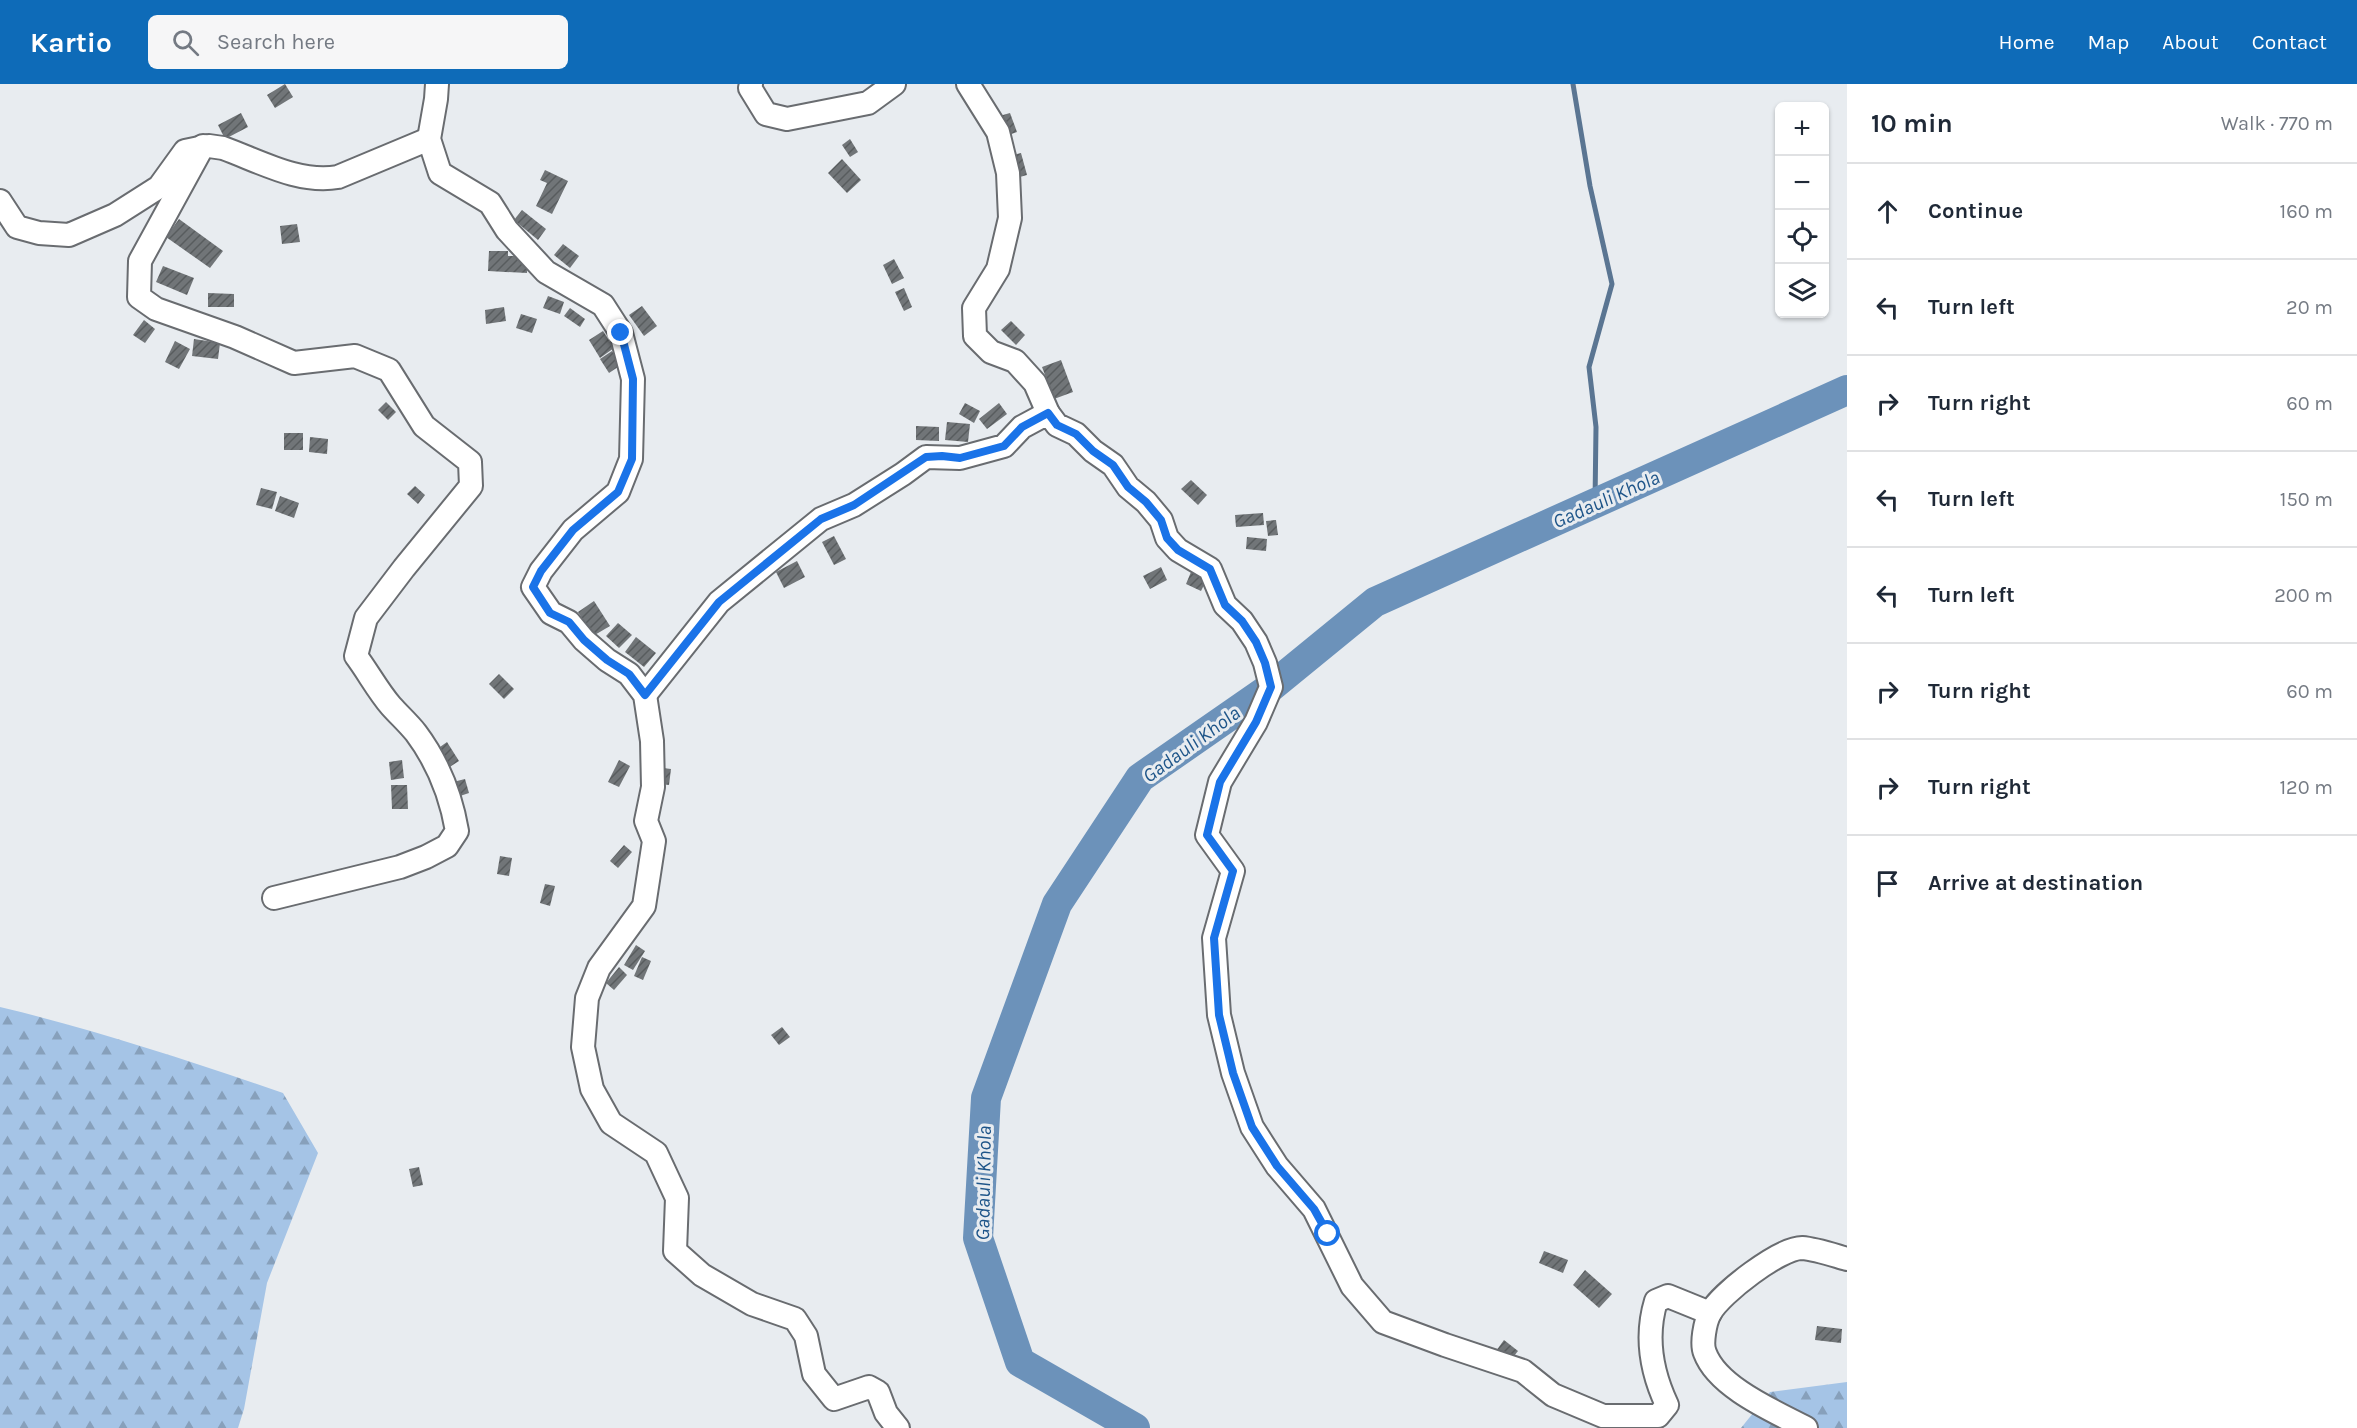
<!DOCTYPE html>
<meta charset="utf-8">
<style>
body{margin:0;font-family:Karla,sans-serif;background:#f6f6f7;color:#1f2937}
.controls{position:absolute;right:18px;top:18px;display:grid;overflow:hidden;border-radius:9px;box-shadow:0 2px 4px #0004}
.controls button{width:54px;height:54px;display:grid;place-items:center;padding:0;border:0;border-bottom:2px solid #e0e1e3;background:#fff;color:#1f2937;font:30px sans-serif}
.stop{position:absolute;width:18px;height:18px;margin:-14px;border:4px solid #1a73e8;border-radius:50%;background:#fff}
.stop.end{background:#1a73e8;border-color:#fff;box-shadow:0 2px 6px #0008}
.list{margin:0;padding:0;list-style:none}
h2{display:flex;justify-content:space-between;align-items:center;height:78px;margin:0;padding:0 24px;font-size:26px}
h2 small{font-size:20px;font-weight:400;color:#747a83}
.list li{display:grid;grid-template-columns:39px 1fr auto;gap:18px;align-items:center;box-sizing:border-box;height:96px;padding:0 24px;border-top:2px solid #e0e1e3}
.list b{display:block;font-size:22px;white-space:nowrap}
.list em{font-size:20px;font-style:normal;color:#747a83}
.icon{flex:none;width:33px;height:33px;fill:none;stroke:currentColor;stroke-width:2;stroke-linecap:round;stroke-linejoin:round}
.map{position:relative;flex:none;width:1847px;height:1344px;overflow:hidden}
header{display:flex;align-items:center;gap:36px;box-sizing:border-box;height:84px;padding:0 30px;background:#0e6bb8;color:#fff}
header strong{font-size:28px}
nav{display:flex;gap:33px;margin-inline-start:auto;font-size:21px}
.search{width:420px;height:54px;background:#f6f6f7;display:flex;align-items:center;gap:15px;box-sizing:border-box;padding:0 21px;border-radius:9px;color:#747a83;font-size:22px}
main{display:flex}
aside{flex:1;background:#fff}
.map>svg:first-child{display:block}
.forest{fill:url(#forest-firs)}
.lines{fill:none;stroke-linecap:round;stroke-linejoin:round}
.stream{stroke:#5a7592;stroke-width:5}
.river{stroke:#6c92ba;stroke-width:30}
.building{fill:url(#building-hatch)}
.minor-casing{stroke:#696c70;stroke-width:26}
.minor{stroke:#fff;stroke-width:22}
.route{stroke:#1a73e8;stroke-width:8}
.labels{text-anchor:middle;stroke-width:6;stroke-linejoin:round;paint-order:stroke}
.water-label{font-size:20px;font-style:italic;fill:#1e5589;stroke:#e8ecf0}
</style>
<header>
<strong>Kartio</strong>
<div class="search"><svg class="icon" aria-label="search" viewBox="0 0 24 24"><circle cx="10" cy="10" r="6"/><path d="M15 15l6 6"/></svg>Search here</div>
<nav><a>Home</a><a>Map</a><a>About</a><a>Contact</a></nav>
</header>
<main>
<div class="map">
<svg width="1847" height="1344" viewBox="0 0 1847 1344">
<defs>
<pattern id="forest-firs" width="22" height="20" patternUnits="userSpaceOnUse" patternTransform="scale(1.5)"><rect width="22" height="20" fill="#a5c4e6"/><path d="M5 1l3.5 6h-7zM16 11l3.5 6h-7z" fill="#87a0bb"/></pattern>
<pattern id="building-hatch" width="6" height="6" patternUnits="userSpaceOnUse" patternTransform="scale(1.5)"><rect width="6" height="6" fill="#717578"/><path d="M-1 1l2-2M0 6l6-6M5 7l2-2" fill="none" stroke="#585c5e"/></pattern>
</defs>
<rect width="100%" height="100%" fill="#e8ecf0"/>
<g class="forest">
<path d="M0,923C96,946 190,977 283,1009L318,1069L267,1199L244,1325L238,1344H0Z"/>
<polygon points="1847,1298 1847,1344 1741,1344 1770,1308"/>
</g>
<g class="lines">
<polyline class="stream" points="1573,0 1590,102 1612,200 1589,283 1596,343 1595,419"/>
<polyline class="river" points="1135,1344 1020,1278 978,1154 986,1014 1057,820 1140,694 1271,603 1375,518 1847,306"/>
</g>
<g class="building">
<polygon points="285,0 293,13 275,24 267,11"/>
<polygon points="241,29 248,43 225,55 218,41"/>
<polygon points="1010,29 1017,48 1003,53 996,33"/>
<polygon points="850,55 858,68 850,73 842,61"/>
<polygon points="1021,69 1027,91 1016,94 1010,72"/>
<polygon points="842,75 861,96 847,109 828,89"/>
<polygon points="545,86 568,97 552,130 536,122 547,99 540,96"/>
<polygon points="522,126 546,145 538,156 514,136"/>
<polygon points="179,135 223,167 210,184 166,153"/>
<polygon points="297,140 300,158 282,160 280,142"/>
<polygon points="563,160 579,172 570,184 554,171"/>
<polygon points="489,167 508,167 508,172 527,172 527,189 488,187"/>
<polygon points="894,175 904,194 892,200 883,181"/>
<polygon points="163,182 194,194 187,211 156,198"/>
<polygon points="904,204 912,223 904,227 895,208"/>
<polygon points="208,209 234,210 234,223 208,223"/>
<polygon points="548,212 564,218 560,230 543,224"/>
<polygon points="642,222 657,242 644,252 629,231"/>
<polygon points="504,223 506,237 486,240 485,226"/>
<polygon points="570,224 585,235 580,243 564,232"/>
<polygon points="521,230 537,235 532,249 516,244"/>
<polygon points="144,236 155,245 145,259 133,251"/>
<polygon points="1011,237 1025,251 1016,261 1001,246"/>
<polygon points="603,247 614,264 600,274 589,256"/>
<polygon points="194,255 220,259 218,275 192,272"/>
<polygon points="175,257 190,265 179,285 165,278"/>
<polygon points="612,267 621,281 609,289 600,275"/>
<polygon points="1061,276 1073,308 1054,315 1042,283"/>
<polygon points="386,318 396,328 388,336 378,326"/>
<polygon points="965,319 980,327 974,339 959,330"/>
<polygon points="999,319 1007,330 987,345 979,335"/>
<polygon points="947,338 970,340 968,358 945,356"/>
<polygon points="916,342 939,343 939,357 916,356"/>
<rect x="284" y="349" width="19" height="17"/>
<polygon points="310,353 328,355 327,370 309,368"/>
<polygon points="1191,396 1207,411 1198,421 1181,405"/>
<polygon points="415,402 425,411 418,420 407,410"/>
<polygon points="261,404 277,408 272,425 256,421"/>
<polygon points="280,412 299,419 294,434 275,427"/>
<polygon points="1263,429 1264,441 1236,443 1235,431"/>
<polygon points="1276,436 1278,451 1268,452 1266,437"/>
<polygon points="834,452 846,475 834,481 822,458"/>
<polygon points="1247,453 1267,455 1266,467 1246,465"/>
<polygon points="797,477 805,493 784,504 776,488"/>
<polygon points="1161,483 1167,496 1150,505 1143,492"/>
<polygon points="1191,488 1207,495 1201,507 1186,500"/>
<polygon points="594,517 610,542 593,552 578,528"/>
<polygon points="618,539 632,551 619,564 606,552"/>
<polygon points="636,553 656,569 644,583 625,568"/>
<polygon points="499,590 514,605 504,615 489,600"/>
<polygon points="447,658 459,677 445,686 433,668"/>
<polygon points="402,676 404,694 391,696 389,678"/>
<polygon points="619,676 630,682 619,703 608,698"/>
<polygon points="663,684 671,685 669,701 661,700"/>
<polygon points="465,695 469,709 457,713 453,698"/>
<polygon points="391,701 407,701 408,725 392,725"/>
<polygon points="624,761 632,768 618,784 610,777"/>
<polygon points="500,772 512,774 509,792 497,790"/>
<polygon points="545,800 555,802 550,822 540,819"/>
<polygon points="636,861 645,867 633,886 624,881"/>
<polygon points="642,873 651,877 643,896 634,892"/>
<polygon points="619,883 627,891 614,906 606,899"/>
<polygon points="782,943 790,953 779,961 771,951"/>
<polygon points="419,1083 423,1101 413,1103 409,1085"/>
<polygon points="1544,1167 1568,1176 1563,1189 1539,1179"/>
<polygon points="1585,1186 1612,1210 1599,1224 1573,1201"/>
<polygon points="1817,1242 1842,1245 1841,1259 1815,1256"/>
<polygon points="1504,1256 1518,1267 1510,1277 1496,1267"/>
</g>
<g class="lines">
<defs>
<g id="minor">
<polyline points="437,0 436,15 429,55 440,89 490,119 507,146 546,188 603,221 621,249 633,295 631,375 618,408 573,446 541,487 533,503 551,529 569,538 584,556 607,576 629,590 645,611 652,657 653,703 646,737 654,757 644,822 599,884 587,914 583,963 592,1005 611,1039 656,1069 677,1114 675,1167 702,1191 752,1220 795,1235 806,1252 814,1290 834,1315 869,1303 878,1308 886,1329 898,1344"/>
<polyline points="751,0 750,4 766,30 787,35 868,19 894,0"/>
<polyline points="968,0 998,48 1008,89 1010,134 998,185 974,224 975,252 991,268 1015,277 1035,299 1048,329"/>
<path d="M203,62L140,177L139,213L156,225L235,253L294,279L355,272L389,286L424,342L470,378L471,402L404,484L366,534L356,572C368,588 378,607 391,622C399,631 408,639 416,649C437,677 451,712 457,747L447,762L426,773L400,783L274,814"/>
<path d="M0,117L17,143L39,149L69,151L115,131L159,103L185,67L209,62L223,64C259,77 299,100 338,93L429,55"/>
<path d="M645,611L719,518L821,435L854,421L903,390L926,373L960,374L1004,362L1022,343L1048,329L1057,341L1076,350L1093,367L1113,381L1128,403L1146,418L1161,436L1167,454L1178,466L1210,485L1225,521L1242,537L1256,558L1265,579L1271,603L1256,638L1220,698L1207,751L1233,787L1214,854L1219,931L1233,989L1252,1043L1277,1082L1314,1125L1352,1202L1383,1238L1445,1261L1523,1287L1553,1311L1603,1332H1658L1667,1321C1651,1287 1645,1253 1656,1217L1668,1212L1710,1229"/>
<path d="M1806,1344C1776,1328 1718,1304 1705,1269C1701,1260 1705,1238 1710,1229C1721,1209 1780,1164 1802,1164C1816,1165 1833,1171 1847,1175"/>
</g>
</defs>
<use href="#minor" class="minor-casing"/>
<use href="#minor" class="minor"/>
</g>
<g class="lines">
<polyline class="route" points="621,249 633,295 632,375 618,408 573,446 541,487 533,503 550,529 569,538 584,556 607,576 629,590 645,611 719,518 821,435 854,421 926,373 942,372 960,374 1004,362 1022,343 1048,329 1057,341 1076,350 1093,367 1113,381 1128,403 1146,418 1161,436 1167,454 1178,466 1210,485 1225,521 1242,537 1256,558 1265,579 1271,603 1256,638 1220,698 1207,751 1233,787 1214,854 1219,931 1233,989 1252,1043 1277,1082 1314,1125 1328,1150"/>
</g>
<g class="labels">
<g class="water-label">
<text transform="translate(1606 415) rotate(-24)" y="7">Gadauli Khola</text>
<text transform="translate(1191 660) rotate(-36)" y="7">Gadauli Khola</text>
<text transform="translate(983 1099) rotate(-89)" y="7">Gadauli Khola</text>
</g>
</g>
</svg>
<div class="controls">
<button>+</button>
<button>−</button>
<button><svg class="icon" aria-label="locate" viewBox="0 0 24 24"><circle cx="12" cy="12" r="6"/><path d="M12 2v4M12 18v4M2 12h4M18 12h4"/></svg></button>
<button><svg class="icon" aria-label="layers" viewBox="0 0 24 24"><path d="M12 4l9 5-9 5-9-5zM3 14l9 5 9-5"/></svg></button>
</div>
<div class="stop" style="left:1328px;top:1150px"></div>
<div class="stop end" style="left:621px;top:249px"></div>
</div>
<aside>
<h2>10 min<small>Walk · 770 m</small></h2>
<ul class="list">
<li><svg class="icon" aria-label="ahead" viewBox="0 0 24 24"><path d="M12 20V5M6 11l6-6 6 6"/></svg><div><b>Continue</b></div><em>160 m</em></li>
<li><svg class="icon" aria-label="left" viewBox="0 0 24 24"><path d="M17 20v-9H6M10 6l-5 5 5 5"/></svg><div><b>Turn left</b></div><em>20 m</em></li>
<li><svg class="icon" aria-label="right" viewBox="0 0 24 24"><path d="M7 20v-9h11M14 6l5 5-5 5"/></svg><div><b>Turn right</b></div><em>60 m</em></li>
<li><svg class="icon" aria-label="left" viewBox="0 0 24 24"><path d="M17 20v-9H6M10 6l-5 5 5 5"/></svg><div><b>Turn left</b></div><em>150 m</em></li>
<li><svg class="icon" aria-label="left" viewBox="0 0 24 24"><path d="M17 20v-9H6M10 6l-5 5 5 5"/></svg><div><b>Turn left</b></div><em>200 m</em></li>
<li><svg class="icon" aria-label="right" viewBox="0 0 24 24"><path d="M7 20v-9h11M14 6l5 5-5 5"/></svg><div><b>Turn right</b></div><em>60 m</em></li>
<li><svg class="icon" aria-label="right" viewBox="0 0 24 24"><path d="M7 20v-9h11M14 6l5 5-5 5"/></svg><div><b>Turn right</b></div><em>120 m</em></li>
<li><svg class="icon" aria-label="arrive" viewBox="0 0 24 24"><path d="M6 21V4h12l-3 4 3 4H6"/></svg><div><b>Arrive at destination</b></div></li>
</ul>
</aside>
</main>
